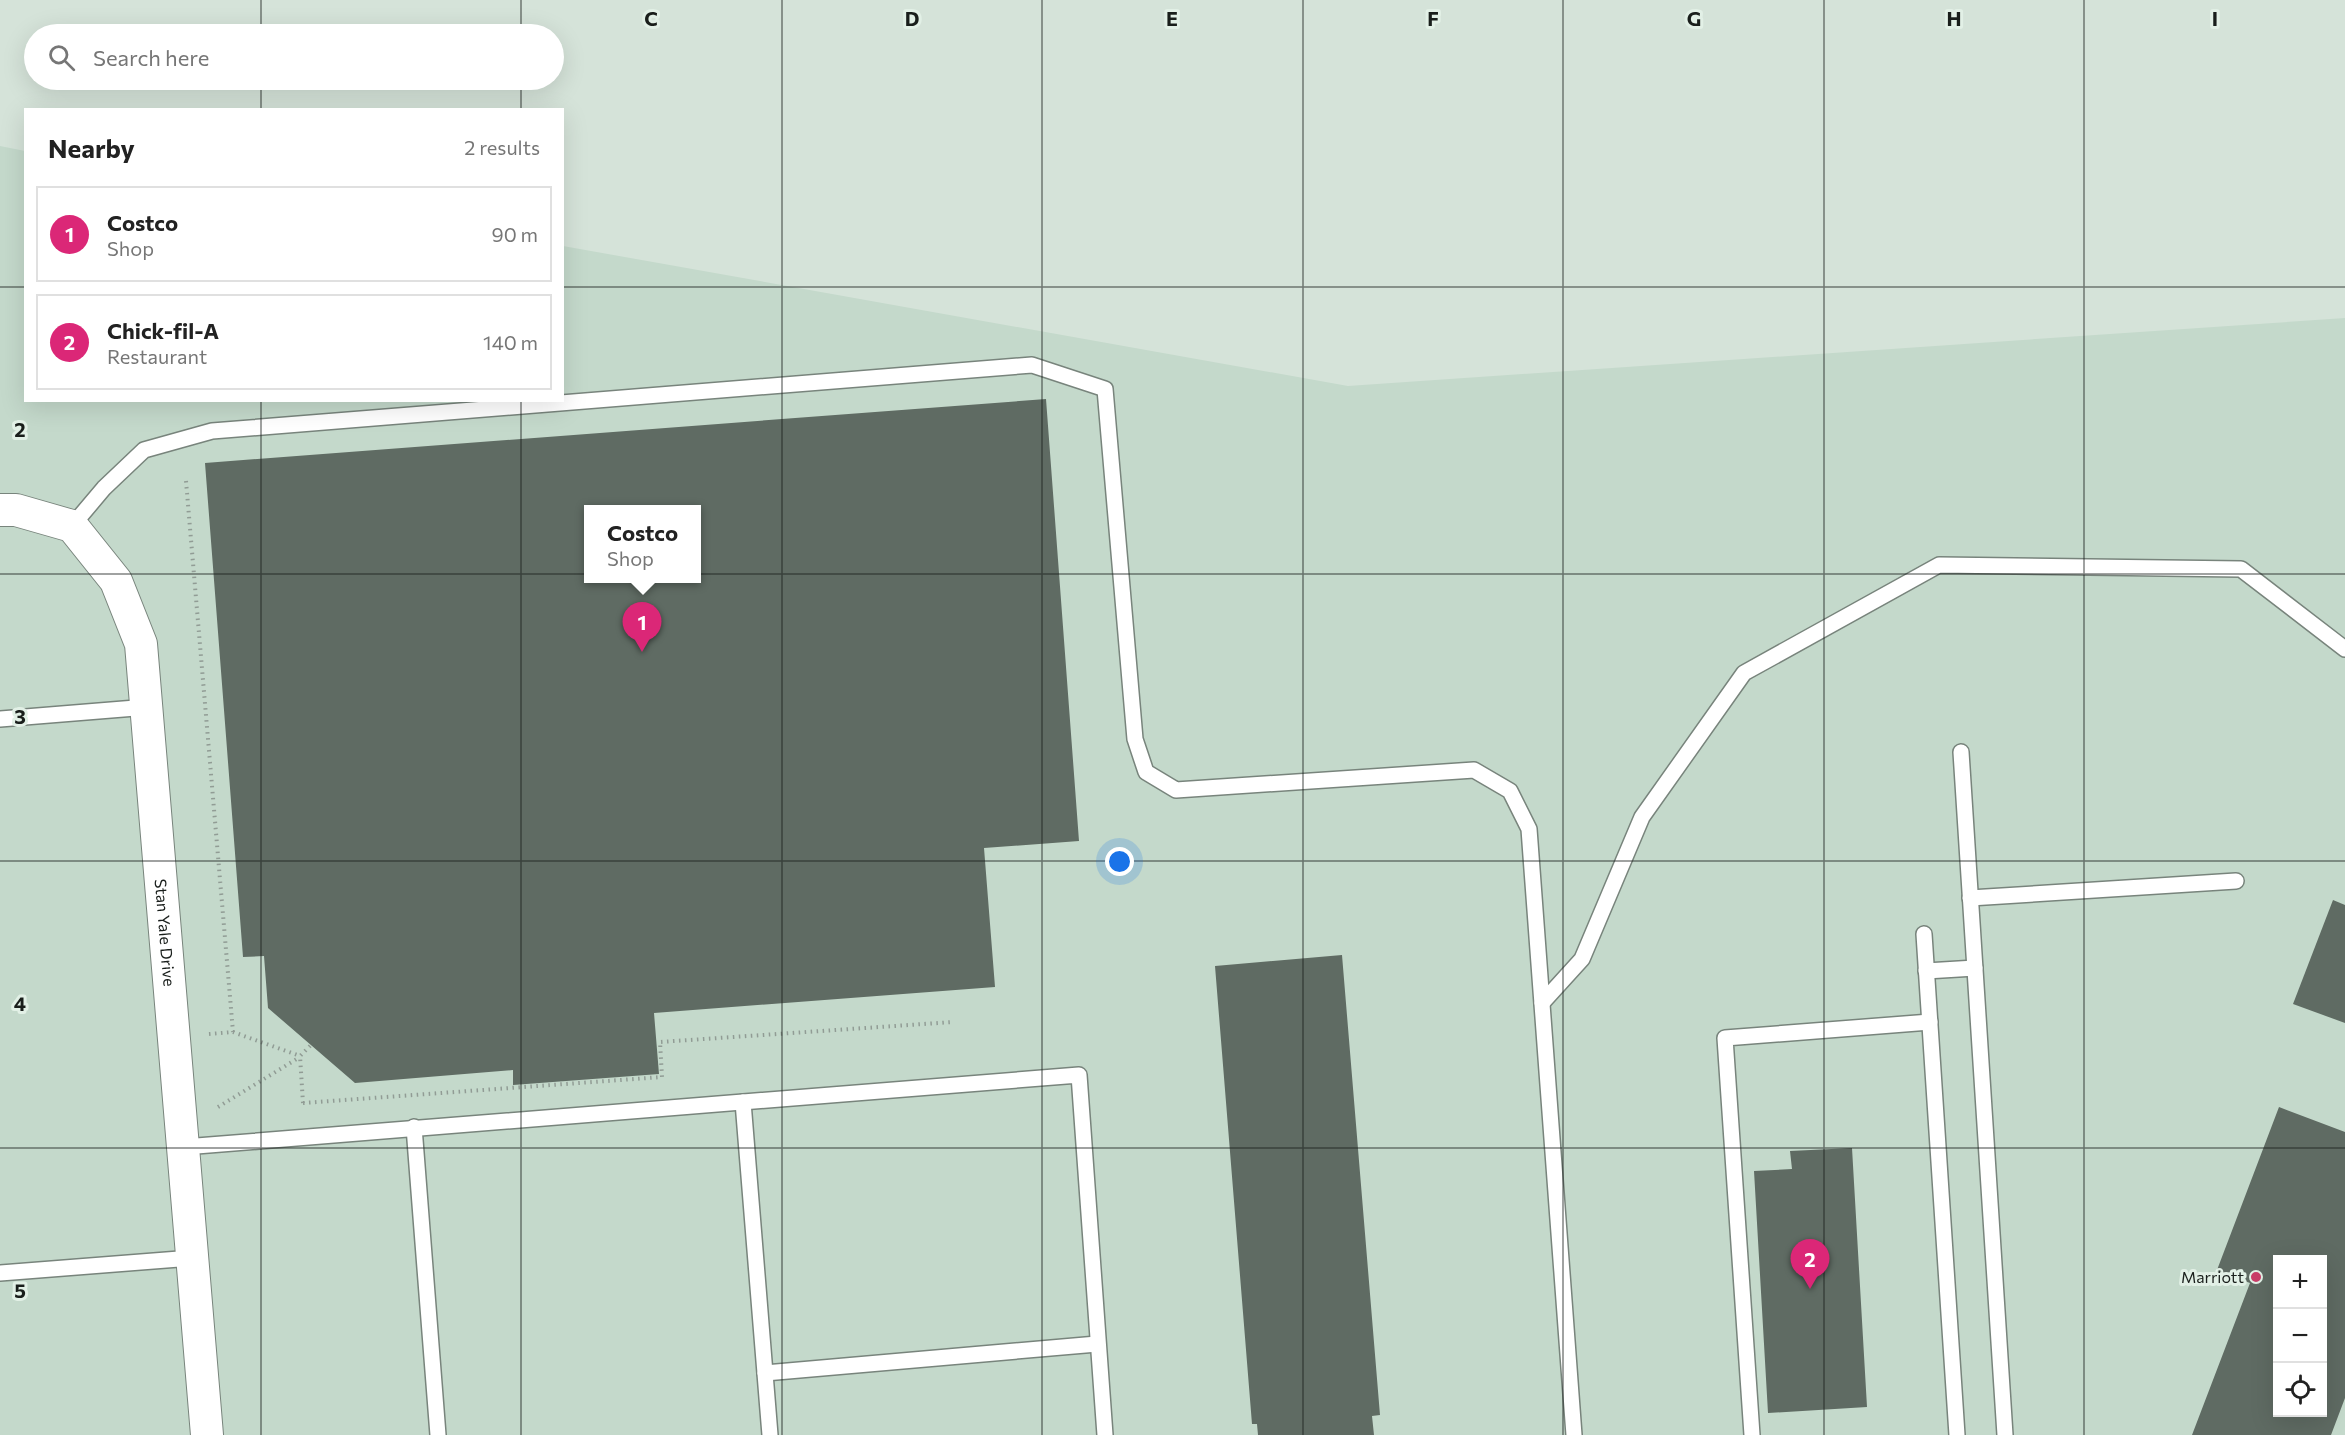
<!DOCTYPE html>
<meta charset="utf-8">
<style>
body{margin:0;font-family:Commissioner,sans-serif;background:#f2f2f2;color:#222}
.controls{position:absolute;right:18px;bottom:18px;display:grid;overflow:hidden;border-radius:0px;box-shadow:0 6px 24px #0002}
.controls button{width:54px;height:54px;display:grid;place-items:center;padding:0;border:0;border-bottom:2px solid #e0e0e0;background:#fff;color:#222;font:30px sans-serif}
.you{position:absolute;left:1120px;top:862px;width:21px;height:21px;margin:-15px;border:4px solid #fff;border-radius:50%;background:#1a73e8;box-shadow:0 0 0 9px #1a73e833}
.badge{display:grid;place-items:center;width:39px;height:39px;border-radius:50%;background:#db2777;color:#fff;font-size:20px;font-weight:700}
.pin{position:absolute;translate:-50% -50px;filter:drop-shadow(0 2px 3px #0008)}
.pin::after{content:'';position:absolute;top:32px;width:21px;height:18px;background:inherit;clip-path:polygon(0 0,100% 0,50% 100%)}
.popup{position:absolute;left:584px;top:505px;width:117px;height:78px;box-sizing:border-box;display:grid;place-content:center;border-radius:0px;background:#fff;filter:drop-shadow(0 2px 4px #0005);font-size:20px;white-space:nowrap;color:#767676}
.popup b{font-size:22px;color:#222}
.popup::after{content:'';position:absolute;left:50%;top:100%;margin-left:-12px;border:12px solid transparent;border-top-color:#fff}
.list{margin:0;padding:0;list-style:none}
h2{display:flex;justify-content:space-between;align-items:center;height:78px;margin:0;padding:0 24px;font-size:26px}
h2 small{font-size:20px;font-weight:400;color:#767676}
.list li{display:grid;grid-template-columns:39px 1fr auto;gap:18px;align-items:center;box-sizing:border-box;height:96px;margin:0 12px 12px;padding:0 12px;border:2px solid #e0e0e0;border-radius:0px}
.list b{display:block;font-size:22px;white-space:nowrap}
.list p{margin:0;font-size:20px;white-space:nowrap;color:#767676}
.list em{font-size:20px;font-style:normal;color:#767676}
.icon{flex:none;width:33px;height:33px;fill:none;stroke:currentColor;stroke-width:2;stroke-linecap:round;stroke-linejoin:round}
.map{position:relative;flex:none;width:2345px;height:1435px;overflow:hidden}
.search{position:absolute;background:#fff;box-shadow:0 6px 24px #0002;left:24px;top:24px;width:540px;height:66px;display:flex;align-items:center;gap:15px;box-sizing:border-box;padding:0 21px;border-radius:33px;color:#767676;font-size:22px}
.panel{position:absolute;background:#fff;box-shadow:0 6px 24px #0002;left:24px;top:108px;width:540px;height:294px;border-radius:0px}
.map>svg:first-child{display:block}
.built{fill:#c4d9cb;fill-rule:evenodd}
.building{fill:#5f6b63;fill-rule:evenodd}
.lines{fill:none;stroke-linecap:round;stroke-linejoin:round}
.service-casing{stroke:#78847c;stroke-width:18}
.minor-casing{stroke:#78847c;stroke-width:34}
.path{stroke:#919c95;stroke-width:4;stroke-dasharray:1.5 4.5;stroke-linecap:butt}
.service{stroke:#fff;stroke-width:15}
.minor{stroke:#fff;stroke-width:32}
.grid{fill:none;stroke:#191e1b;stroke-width:1.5;stroke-opacity:0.55}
.poi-dot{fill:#ca3c68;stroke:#e2f0e6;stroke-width:2}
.labels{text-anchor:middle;stroke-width:6;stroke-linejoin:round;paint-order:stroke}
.street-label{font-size:16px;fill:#191e1b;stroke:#e2f0e6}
.poi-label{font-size:16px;fill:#191e1b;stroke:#e2f0e6;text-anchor:end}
.grid-label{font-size:20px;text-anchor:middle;font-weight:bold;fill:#191e1b;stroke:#e2f0e6;stroke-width:6;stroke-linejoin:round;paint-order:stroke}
</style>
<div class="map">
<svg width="2345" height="1435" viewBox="0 0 2345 1435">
<rect width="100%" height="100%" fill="#d5e3d9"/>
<path class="built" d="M0,146L25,151L26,400H562L563,246L1348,386L2345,318V1435H0ZM588,510H696V578H588ZM2278,1260H2322V1412H2278Z"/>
<g class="building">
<path d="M1046,399L1079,841L984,848L995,987L654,1013L659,1074L513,1085V1070L355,1083L268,1008L264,956L243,957L205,463ZM588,510H696V578H588Z"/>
<polygon points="2333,900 2345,905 2345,1023 2293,1004"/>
<polygon points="1342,955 1380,1415 1372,1416 1374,1435 1258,1435 1257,1424 1252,1424 1215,966"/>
<path d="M2279,1107L2345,1132V1398L2331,1435H2192L2250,1283L2217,1270ZM2278,1260H2322V1412H2278Z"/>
<polygon points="1852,1148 1867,1407 1768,1413 1754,1171 1792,1169 1790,1151"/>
</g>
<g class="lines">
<defs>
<g id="service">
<polyline points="72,526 104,488 144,450 212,431 1032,365 1105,389 1135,739 1146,772 1176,790 1474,770 1510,791 1529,829 1574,1435"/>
<polyline points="0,719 148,707"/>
<polyline points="1961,752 2005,1435"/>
<polyline points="1970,898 2236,881"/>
<polyline points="1924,934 1957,1435"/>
<polyline points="1926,971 1975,968"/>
<polyline points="1542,1003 1582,959 1642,817 1744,673 1939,565 2241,569 2345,649"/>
<polyline points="743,1102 770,1435"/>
<polyline points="414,1127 438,1435"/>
<polyline points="184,1147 1079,1075 1105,1435"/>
<polyline points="0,1273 192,1258"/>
<polyline points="765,1373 1097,1344"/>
<polyline points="1752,1435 1725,1038 1930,1022"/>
</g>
<g id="minor">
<path id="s1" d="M0,510H16L72,526L116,581L141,644L207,1435"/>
</g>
</defs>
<use href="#service" class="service-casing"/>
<use href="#minor" class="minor-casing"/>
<g class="path">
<polyline points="186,481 233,1032"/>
<polyline points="209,1034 233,1032 300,1056"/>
<polyline points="303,1103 662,1077 660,1042 953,1022"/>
<polyline points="303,1103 300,1056 311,1045"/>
<polyline points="218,1107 300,1057"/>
</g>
<use href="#service" class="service"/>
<use href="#minor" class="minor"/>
</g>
<path class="grid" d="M261,0V34M521,0V34M782,0V1435M1042,0V1435M1303,0V1435M1563,0V1435M1824,0V1435M2084,0V1435M261,80V110M521,80V110M0,287H26M562,287H2345M261,400V1435M521,400V1435M0,574H2345M0,861H2345M0,1148H2345"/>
<circle class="poi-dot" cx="2256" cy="1277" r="6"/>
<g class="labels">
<g class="street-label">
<text dy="6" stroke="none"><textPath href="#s1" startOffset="502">Stan Yale Drive</textPath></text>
</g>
<g class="poi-label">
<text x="2244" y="1283">Marriott</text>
</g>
</g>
<g class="grid-label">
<text x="651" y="26">C</text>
<text x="912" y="26">D</text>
<text x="1172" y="26">E</text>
<text x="1433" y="26">F</text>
<text x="1694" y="26">G</text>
<text x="1954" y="26">H</text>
<text x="2215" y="26">I</text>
<text x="20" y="437">2</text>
<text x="20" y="724">3</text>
<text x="20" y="1011">4</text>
<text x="20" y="1298">5</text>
</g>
</svg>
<div class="controls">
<button>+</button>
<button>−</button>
<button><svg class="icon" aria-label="locate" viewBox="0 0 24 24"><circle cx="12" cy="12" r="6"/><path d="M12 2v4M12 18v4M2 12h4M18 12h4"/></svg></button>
</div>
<div class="you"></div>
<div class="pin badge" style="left:642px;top:652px">1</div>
<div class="popup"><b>Costco</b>Shop</div>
<div class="pin badge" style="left:1810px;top:1289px">2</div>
<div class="search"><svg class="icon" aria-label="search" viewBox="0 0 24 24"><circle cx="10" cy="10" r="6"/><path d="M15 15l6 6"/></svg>Search here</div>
<section class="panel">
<h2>Nearby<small>2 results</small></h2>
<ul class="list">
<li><span class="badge">1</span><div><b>Costco</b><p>Shop</p></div><em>90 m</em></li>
<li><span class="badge">2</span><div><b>Chick-fil-A</b><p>Restaurant</p></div><em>140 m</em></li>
</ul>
</section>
</div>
